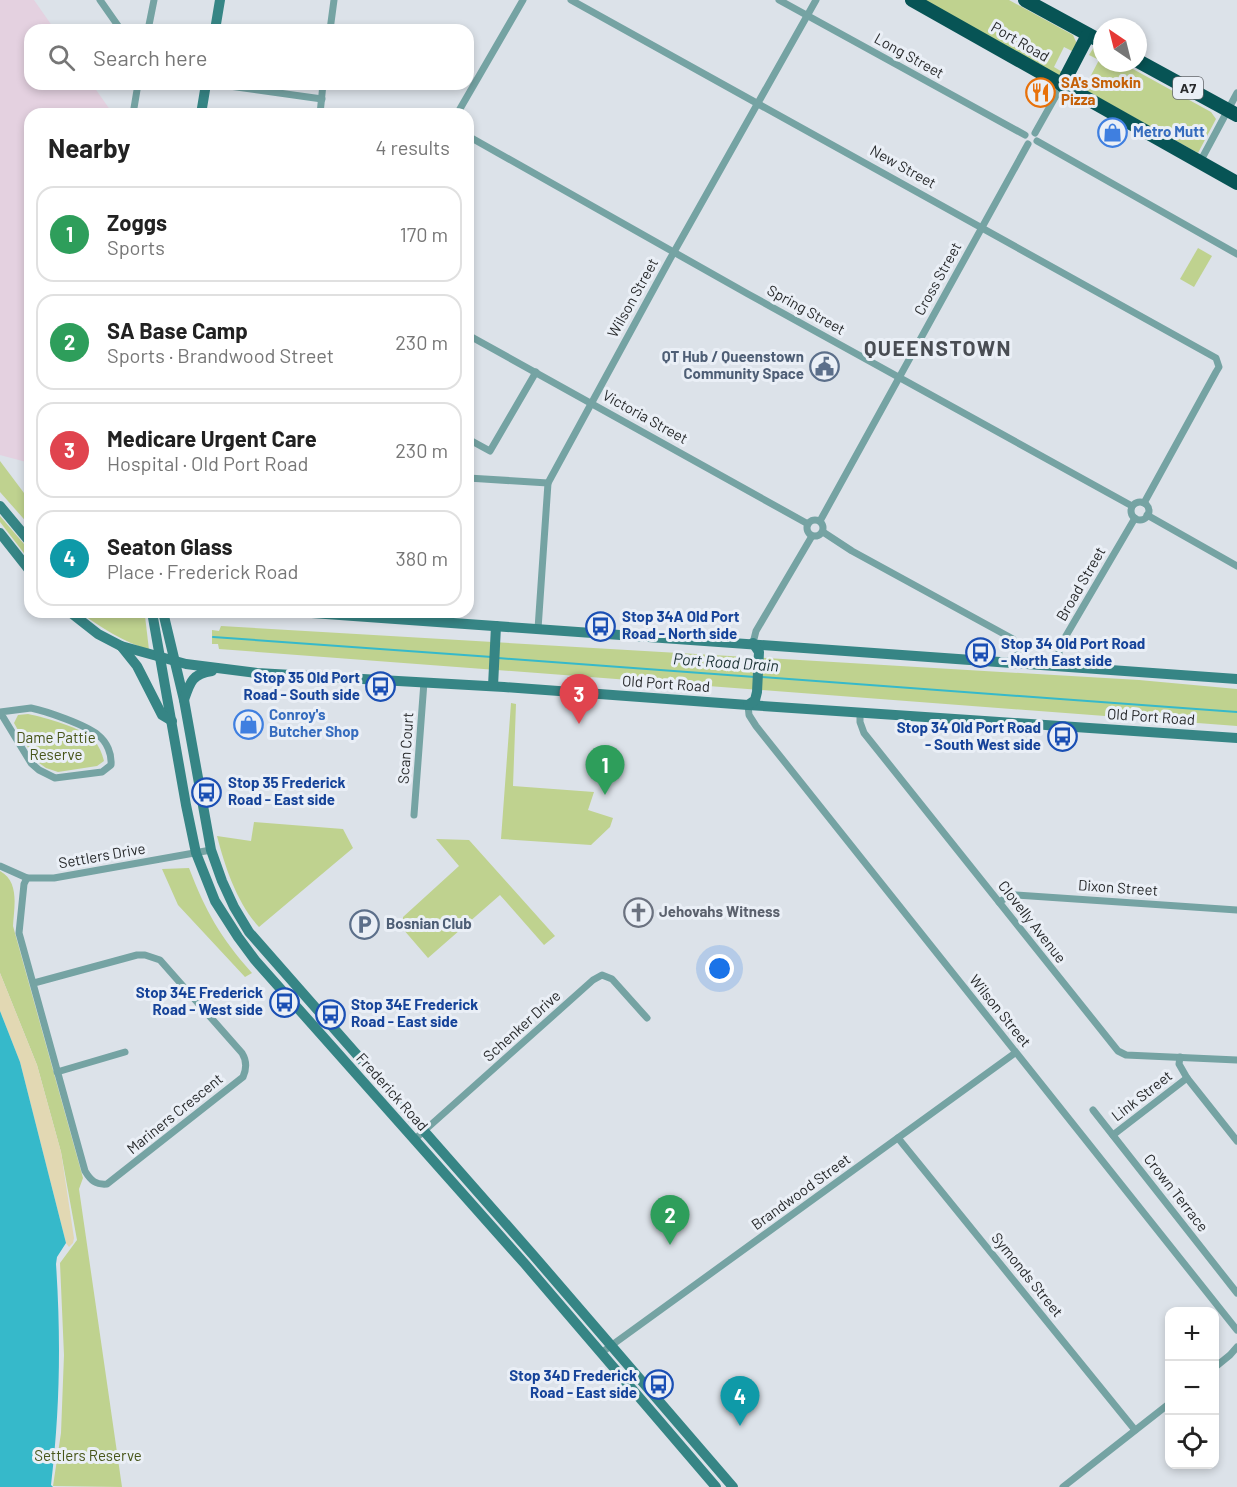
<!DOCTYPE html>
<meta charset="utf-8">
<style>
body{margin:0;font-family:Barlow,sans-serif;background:#f2f2f2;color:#222}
.controls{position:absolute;right:18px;bottom:18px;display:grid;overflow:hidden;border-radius:12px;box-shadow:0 3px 9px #0003}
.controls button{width:54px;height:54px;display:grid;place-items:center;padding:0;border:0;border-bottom:2px solid #e0e0e0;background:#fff;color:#222;font:30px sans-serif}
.compass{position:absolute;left:1093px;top:18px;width:54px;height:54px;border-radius:50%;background:#fff;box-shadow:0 3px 9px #0003;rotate:325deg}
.you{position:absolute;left:720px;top:969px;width:21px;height:21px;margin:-15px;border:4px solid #fff;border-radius:50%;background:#1a73e8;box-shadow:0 0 0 9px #1a73e833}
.badge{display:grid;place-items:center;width:39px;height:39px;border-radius:50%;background:#111827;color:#fff;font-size:20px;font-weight:700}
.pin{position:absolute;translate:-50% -50px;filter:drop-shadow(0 2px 3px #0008)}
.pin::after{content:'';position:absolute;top:32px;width:21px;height:18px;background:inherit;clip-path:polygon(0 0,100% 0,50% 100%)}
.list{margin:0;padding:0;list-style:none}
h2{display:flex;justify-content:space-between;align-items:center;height:78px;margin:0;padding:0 24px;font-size:26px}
h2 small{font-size:20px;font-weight:400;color:#767676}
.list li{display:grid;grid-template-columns:39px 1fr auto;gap:18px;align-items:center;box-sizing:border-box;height:96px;margin:0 12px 12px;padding:0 12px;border:2px solid #e0e0e0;border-radius:18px}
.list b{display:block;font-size:22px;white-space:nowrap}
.list p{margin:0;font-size:20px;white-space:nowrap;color:#767676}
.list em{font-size:20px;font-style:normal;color:#767676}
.icon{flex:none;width:33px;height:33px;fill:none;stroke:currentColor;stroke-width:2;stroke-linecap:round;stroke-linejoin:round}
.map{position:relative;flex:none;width:1237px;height:1487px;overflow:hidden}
.search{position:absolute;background:#fff;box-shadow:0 3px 9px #0003;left:24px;top:24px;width:450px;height:66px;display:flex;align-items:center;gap:15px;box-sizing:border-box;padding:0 21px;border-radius:18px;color:#767676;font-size:22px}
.panel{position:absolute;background:#fff;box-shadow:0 3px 9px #0003;left:24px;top:108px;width:450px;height:510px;border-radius:18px}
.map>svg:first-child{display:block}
.industrial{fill:#e4d1e0}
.green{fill:#bfd28f}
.sand{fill:#e2d8b3}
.water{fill:#36b9ca}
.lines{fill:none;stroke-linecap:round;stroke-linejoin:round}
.stream{stroke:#36b9ca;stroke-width:2}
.street{stroke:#75a3a3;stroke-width:7}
.secondary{stroke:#368585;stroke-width:10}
.highway{stroke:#075455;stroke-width:14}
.labels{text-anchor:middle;stroke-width:6;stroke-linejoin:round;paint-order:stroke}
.shield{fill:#eaeff6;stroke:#626569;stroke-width:1.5}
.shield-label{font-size:14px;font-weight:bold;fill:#282a2c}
.street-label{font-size:15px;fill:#282a2c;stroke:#eaeff6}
.food-label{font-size:15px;font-weight:bold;fill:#c56008;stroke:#eaeff6;text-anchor:start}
.shop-label{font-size:15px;font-weight:bold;fill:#366cbe;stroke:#eaeff6;text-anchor:start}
.service-label{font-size:15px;font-weight:bold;fill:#4e5e75;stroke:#eaeff6;text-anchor:end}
.transit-label{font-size:15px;font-weight:bold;fill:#164399;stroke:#eaeff6;text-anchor:start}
.park-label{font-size:15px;fill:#475519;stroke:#eaeff6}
.worship-label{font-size:15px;font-weight:bold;fill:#5b616d;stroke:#eaeff6;text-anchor:start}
.water-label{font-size:16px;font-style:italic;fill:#192f32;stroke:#eaeff6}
.district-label{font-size:21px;font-weight:bold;letter-spacing:1.5px;fill:#494d53;stroke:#eaeff6}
</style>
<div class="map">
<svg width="1237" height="1487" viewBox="0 0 1237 1487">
<rect width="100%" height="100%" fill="#dce2e9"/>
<polygon class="industrial" points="0,0 34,0 55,30 30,30 30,84 92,84 113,114 30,114 30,463 0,455"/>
<g class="green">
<polygon points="922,0 1009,0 1073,35 1077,44 1074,52 1064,47 1054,67 1064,73 1060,77"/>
<polygon points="1094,47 1102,52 1102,63 1122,63 1211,112 1216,119 1198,153 1074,84 1077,78 1087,83 1099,60 1089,55"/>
<polygon points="1198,248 1212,256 1194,287 1180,279"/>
<polygon points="0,461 30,501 30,526 0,492"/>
<polygon points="0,516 30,551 30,561 0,522"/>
<path d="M80,612H132L145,616L149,650C123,641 102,629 80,612Z"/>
<polygon points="221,626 1139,680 1237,689 1237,726 219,649 218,644 212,644 212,630 219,631"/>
<polygon points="511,703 516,704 513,786 594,792 588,810 613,818 610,827 591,845 501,839"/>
<path d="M28,714C44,717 83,728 94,740C99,746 102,753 104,761L97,766L58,772L46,768L35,760L14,723L18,715Z"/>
<path d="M254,822L343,829L353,848L259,927C237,903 225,867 217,836L251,841Z"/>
<polygon points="436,839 469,840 555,936 544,945 500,895 428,958 403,929 403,917 459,866"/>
<path d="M189,868C206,912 220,937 252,973L245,977L178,905L162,869Z"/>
<path d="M0,871C20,882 14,907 13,926L83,1178L79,1189L122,1487L53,1486L61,1433L64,1355L60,1263L77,1240L61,1152L37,1065L0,973Z"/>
</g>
<polygon class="sand" points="0,973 37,1065 61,1152 74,1238 73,1243 69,1247 66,1243 20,1062 0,1011"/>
<path class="water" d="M0,1011L20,1062L66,1243L57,1257L56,1264C61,1340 60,1409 51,1485L53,1487H0Z"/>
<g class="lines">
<g class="stream">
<polyline points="213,637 492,657"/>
<polyline points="498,658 755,677"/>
<polyline points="761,677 1237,712"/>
</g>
<g class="street">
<polyline points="100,0 121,30"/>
<polyline points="571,0 1216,358 1219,367 1216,372 1144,503"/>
<polyline points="779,0 1025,135"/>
<polyline points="148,30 154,0"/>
<polyline points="330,30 334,0"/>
<polyline points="215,84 322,99"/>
<polyline points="133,114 138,84"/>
<polyline points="320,114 323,84"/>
<polyline points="457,114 523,0"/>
<polyline points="1035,133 1062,85"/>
<polyline points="468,136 748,294 1132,506"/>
<polyline points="1037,141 1237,254"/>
<polyline points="1200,162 1237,93"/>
<polyline points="468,335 808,524"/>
<polyline points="468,439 490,451 536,372"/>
<polyline points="468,478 548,483"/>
<circle cx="1140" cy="511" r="9"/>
<polyline points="1147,515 1237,566"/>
<circle cx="815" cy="528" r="8"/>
<polyline points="820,521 1028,144"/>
<polyline points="823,532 852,551 1013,639 1017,649 1018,663"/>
<polyline points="538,629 548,483 670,259 816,0"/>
<polyline points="753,643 756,631 812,536"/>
<polyline points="1057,666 1060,646 1135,518"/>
<polyline points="748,705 749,715 756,726 1237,1330"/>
<path d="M31,708C46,711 86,725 98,735C107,742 112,754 111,765L102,772L55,778L39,770L31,763L0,712Z"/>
<polyline points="860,712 860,722 864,733 1118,1051 1126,1055 1237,1060"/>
<polyline points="414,815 424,682"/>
<polyline points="0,866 27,878 54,878 211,850"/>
<path d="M27,878L24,884L19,933L85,1171C91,1181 96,1185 107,1184L243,1077C247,1068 247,1061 242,1053L160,960L145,955H137L34,983"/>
<polyline points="999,902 1011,895 1016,895 1237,910"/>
<polyline points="1180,1057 1179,1064 1187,1078 1237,1141"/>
<polyline points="57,1072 125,1052"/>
<polyline points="1093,1110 1237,1293"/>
<polyline points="1113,1135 1187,1078"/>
<polyline points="898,1138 1135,1430"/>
<polyline points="415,1139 593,980 602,975 612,979 647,1018"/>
<polyline points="601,1353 1015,1053"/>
<polyline points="1214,1368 1230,1355 1237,1347"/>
<polyline points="1063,1487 1170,1403"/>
</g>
<g class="secondary">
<polyline points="215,30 220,0"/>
<polyline points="201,114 206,84"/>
<polyline points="0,506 30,542"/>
<polyline points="0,533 30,571"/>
<polyline points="70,612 98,634 121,646 186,664 257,673 504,687 748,705 1237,738"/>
<polyline points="152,612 186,805 196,853 215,901 238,937 255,960 525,1264 716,1487"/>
<polyline points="163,612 184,700 211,850 222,881 234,907 249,932 534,1256 733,1487"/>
<polyline points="298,612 1237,679"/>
<polyline points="121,646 137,666 162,715 172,721"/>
<polyline points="493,686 496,626"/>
<path d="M184,700C190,682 192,674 212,671"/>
<polyline points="748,705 755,700 757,692 759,652 753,643"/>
</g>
<g class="highway">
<polyline points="912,0 1237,183"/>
<polyline points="1025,0 1102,42"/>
<polyline points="1138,61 1237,115"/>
<polyline points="1062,85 1088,35"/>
</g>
</g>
<defs>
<symbol id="restaurant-ring" viewBox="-11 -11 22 22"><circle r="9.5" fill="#eaeff6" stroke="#e8710a" stroke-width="1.5"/><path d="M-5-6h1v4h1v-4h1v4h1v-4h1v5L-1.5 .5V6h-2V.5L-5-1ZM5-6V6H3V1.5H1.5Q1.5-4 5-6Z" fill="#e8710a"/></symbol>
<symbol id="shop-ring" viewBox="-11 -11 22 22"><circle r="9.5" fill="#eaeff6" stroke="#3f7fe0" stroke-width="1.5"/><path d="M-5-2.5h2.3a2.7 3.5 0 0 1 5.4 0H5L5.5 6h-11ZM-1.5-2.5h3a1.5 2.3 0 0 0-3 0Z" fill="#3f7fe0"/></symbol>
<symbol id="civic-ring" viewBox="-11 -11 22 22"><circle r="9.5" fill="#eaeff6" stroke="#5c6f8a" stroke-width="1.5"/><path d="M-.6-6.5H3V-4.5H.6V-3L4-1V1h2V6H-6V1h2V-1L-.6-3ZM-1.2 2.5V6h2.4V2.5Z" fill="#5c6f8a"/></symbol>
<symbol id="bus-ring" viewBox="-11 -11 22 22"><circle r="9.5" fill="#eaeff6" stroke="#1a4fb4" stroke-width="1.5"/><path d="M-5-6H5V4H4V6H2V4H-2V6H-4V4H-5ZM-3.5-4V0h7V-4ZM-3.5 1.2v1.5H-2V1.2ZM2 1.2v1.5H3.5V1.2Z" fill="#1a4fb4"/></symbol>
<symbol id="church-ring" viewBox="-11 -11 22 22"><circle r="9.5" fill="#eaeff6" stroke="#6b7280" stroke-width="1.5"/><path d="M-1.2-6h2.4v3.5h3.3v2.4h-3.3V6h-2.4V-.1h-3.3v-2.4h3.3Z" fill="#6b7280"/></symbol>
<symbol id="parking-ring" viewBox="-11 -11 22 22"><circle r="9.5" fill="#eaeff6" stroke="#5c6f8a" stroke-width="1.5"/><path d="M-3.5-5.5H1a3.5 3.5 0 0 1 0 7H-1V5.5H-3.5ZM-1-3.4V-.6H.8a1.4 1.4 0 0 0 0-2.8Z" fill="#5c6f8a"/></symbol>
</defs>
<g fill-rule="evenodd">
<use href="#restaurant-ring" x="1024" y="76" width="33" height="33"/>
<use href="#shop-ring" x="1096" y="116" width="33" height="33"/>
<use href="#civic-ring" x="808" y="350" width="33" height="33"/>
<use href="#bus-ring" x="584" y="610" width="33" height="33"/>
<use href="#bus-ring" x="964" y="636" width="33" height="33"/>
<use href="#bus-ring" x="364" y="670" width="33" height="33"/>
<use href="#shop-ring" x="232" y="708" width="33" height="33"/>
<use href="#bus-ring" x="1046" y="720" width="33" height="33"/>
<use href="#bus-ring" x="190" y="776" width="33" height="33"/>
<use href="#church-ring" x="622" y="896" width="33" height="33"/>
<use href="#parking-ring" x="348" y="908" width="33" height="33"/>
<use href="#bus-ring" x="268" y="986" width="33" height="33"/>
<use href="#bus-ring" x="314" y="998" width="33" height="33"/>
<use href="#bus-ring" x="642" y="1368" width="33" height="33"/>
</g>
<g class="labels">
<rect class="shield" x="1173" y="77" width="30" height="22" rx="4.5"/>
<g class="shield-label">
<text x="1188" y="93">A7</text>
</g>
<g class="street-label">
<text transform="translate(1020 42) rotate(30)" y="5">Port Road</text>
<text transform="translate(909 56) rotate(29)" y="5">Long Street</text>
<text transform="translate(903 167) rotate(29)" y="5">New Street</text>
<text transform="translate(938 279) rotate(-61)" y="5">Cross Street</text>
<text transform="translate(633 298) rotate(-61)" y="5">Wilson Street</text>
<text transform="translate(806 310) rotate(29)" y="5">Spring Street</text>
<text transform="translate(645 417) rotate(29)" y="5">Victoria Street</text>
<text transform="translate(1081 584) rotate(-60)" y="5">Broad Street</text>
<text transform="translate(666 684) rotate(4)" y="5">Old Port Road</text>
<text transform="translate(1151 717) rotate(4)" y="5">Old Port Road</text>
<text transform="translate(406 748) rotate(-86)" y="5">Scan Court</text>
<text transform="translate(102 856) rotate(-10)" y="5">Settlers Drive</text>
<text transform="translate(1118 888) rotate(4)" y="5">Dixon Street</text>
<text transform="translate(1032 922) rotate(52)" y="5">Clovelly Avenue</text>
<text transform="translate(1000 1011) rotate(51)" y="5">Wilson Street</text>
<text transform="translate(522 1026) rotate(-42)" y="5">Schenker Drive</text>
<text transform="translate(392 1092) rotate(48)" y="5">Frederick Road</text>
<text transform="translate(1142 1096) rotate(-38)" y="5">Link Street</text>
<text transform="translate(175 1114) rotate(-39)" y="5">Mariners Crescent</text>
<text transform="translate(801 1192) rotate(-36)" y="5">Brandwood Street</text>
<text transform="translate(1176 1193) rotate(52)" y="5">Crown Terrace</text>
<text transform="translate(1027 1275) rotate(51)" y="5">Symonds Street</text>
</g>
<g class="food-label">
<text x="1061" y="88">SA's Smokin<tspan x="1061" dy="17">Pizza</tspan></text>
</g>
<g class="shop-label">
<text x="1133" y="137">Metro Mutt</text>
<text x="269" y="720">Conroy's<tspan x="269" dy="17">Butcher Shop</tspan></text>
</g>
<g class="service-label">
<text x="804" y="362">QT Hub / Queenstown<tspan x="804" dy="17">Community Space</tspan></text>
<text x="386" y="929" text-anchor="start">Bosnian Club</text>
</g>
<g class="transit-label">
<text x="622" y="622">Stop 34A Old Port<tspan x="622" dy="17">Road - North side</tspan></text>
<text x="1001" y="649">Stop 34 Old Port Road<tspan x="1001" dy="17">- North East side</tspan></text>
<text x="360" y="683" text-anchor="end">Stop 35 Old Port<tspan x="360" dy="17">Road - South side</tspan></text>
<text x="1041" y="733" text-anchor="end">Stop 34 Old Port Road<tspan x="1041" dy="17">- South West side</tspan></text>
<text x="228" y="788">Stop 35 Frederick<tspan x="228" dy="17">Road - East side</tspan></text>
<text x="263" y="998" text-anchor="end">Stop 34E Frederick<tspan x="263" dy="17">Road - West side</tspan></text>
<text x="351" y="1010">Stop 34E Frederick<tspan x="351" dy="17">Road - East side</tspan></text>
<text x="637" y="1381" text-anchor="end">Stop 34D Frederick<tspan x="637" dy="17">Road - East side</tspan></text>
</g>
<g class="park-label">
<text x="56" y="743">Dame Pattie<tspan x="56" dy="17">Reserve</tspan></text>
<text x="88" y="1461">Settlers Reserve</text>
</g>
<g class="worship-label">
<text x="659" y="917">Jehovahs Witness</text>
</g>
<g class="water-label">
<text transform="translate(726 662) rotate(4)" y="6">Port Road Drain</text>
</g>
<g class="district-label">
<text x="938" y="356">QUEENSTOWN</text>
</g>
</g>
</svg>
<div class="controls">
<button>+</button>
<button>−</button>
<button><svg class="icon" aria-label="locate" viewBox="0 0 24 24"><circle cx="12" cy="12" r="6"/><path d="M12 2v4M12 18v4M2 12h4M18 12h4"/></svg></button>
</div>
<svg class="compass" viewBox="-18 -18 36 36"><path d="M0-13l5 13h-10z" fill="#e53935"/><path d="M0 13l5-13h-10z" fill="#767676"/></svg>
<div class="you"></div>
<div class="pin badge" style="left:605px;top:795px;background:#2e9e5b">1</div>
<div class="pin badge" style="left:670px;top:1245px;background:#2e9e5b">2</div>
<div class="pin badge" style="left:579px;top:724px;background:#e0444e">3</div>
<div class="pin badge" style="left:740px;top:1426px;background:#0f9aa8">4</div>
<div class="search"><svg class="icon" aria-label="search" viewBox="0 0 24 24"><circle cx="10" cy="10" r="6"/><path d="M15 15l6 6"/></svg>Search here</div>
<section class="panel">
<h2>Nearby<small>4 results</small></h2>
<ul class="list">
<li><span class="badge" style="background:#2e9e5b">1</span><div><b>Zoggs</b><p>Sports</p></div><em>170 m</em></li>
<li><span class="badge" style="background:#2e9e5b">2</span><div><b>SA Base Camp</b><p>Sports · Brandwood Street</p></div><em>230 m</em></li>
<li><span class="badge" style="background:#e0444e">3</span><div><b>Medicare Urgent Care</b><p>Hospital · Old Port Road</p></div><em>230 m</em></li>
<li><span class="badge" style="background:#0f9aa8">4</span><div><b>Seaton Glass</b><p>Place · Frederick Road</p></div><em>380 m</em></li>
</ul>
</section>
</div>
